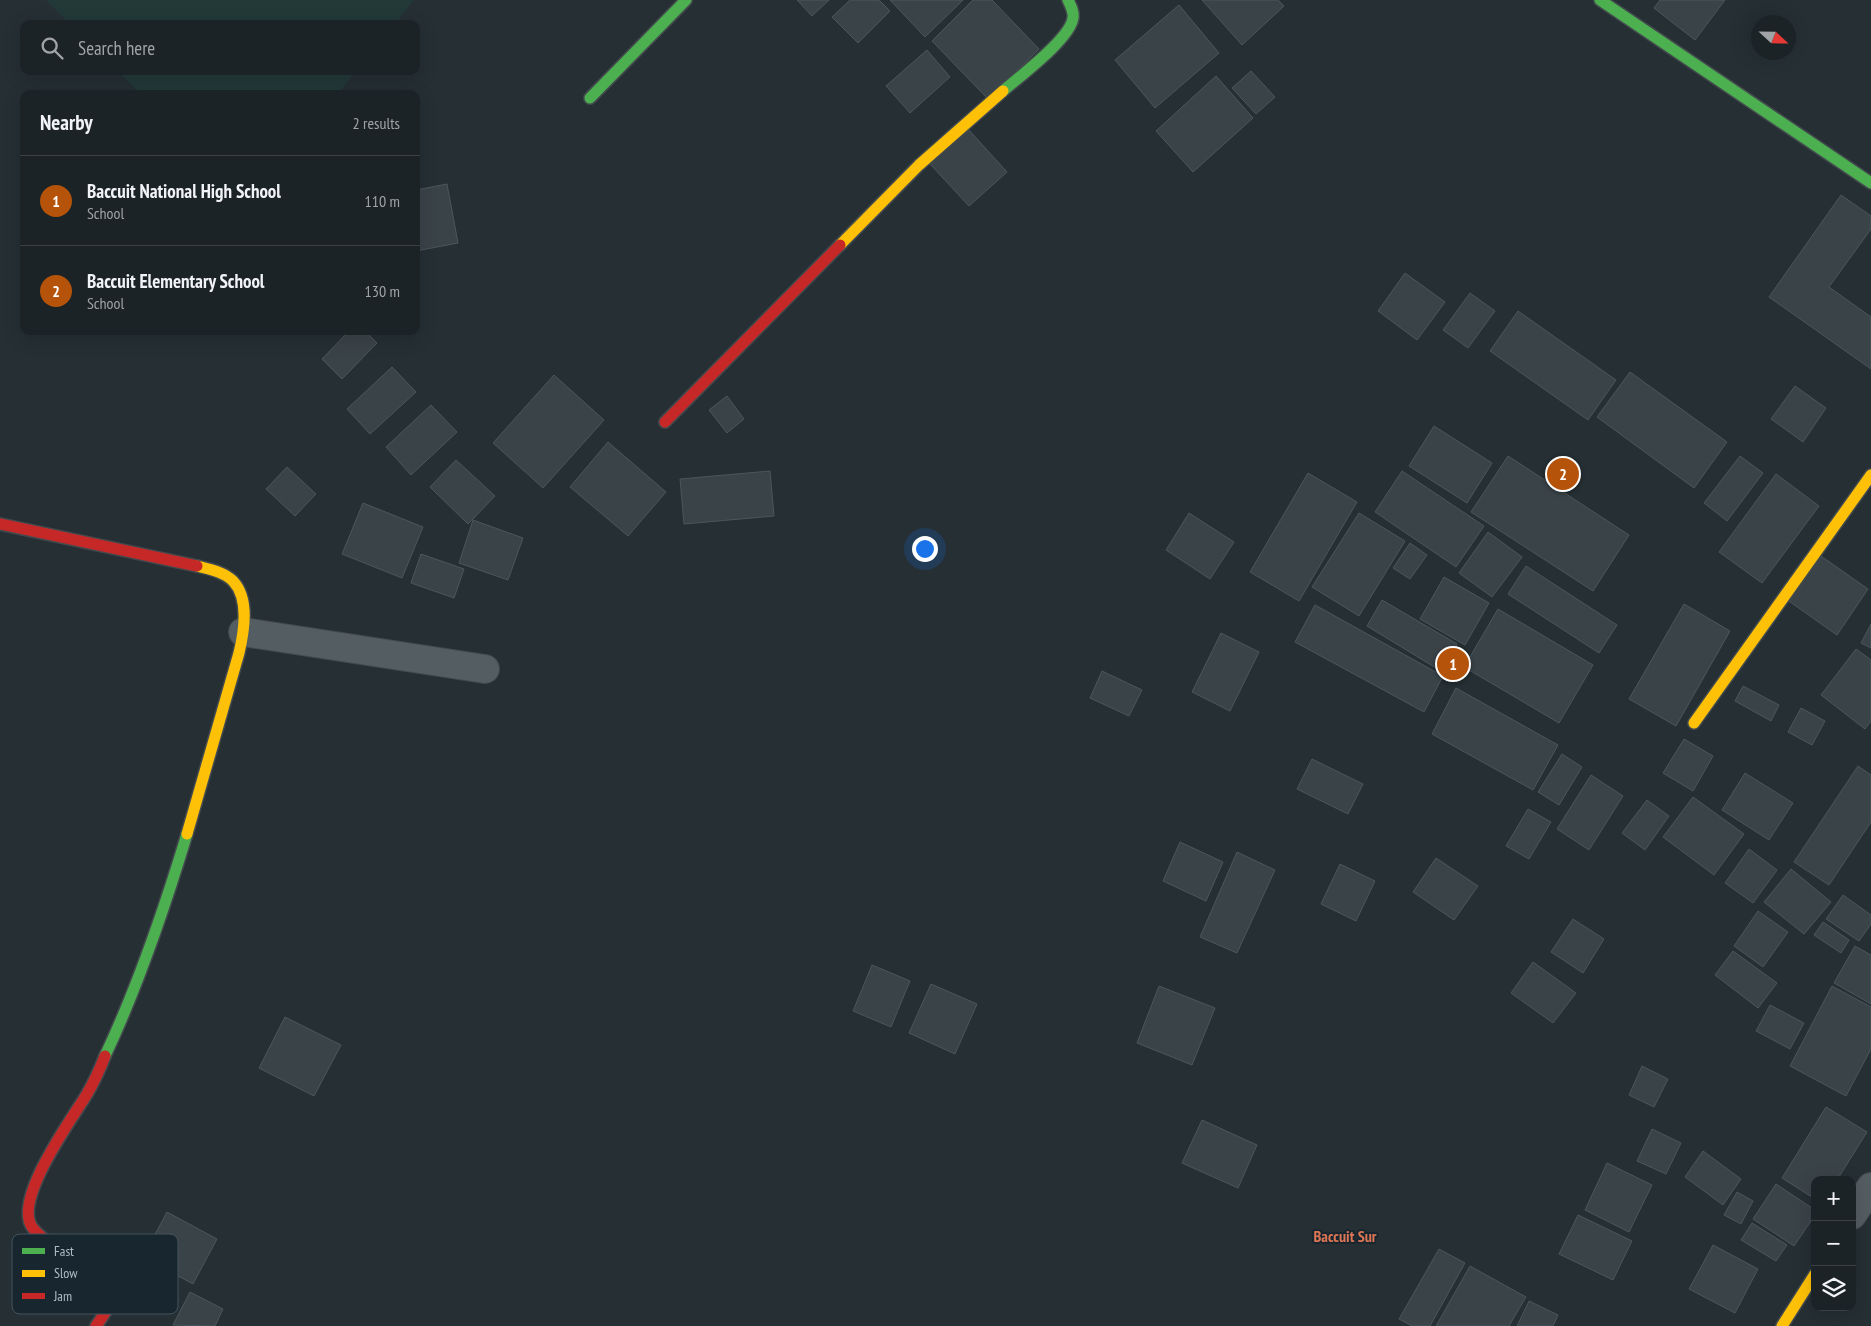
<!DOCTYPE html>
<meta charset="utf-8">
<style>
body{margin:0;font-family:"PT Sans Narrow",sans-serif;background:#252b2f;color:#f1f3f6}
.controls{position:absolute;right:15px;bottom:15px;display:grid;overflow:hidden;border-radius:10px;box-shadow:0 5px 20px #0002}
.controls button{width:45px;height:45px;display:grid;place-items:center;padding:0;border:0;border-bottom:1px solid #3a4044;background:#1c2327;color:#f1f3f6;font:25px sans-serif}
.compass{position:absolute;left:1751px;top:15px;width:45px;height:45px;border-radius:50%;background:#1c2327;box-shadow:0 5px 20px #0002;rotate:112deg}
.you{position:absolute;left:924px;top:548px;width:18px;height:18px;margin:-12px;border:4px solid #fff;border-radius:50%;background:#1a73e8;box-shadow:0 0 0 8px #1a73e833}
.badge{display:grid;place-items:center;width:32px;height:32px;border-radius:50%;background:#b45309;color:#fff;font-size:16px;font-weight:700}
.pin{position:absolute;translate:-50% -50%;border:2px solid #fff;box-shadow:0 1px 5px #0006}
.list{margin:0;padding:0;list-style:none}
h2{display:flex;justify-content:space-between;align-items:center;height:65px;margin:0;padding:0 20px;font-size:21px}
h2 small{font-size:16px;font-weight:400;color:#a0a4a7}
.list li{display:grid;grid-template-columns:32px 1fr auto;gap:15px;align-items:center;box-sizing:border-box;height:90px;padding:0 20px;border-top:1px solid #3a4044}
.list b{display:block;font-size:19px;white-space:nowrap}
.list p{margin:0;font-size:16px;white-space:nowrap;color:#a0a4a7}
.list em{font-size:16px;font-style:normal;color:#a0a4a7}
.icon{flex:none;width:28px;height:28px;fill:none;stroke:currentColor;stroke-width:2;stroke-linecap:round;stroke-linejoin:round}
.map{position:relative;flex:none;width:1871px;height:1326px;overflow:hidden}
.search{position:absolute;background:#1c2327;box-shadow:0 5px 20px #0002;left:20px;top:20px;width:400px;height:55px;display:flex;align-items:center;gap:12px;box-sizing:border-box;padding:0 18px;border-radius:10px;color:#a0a4a7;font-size:19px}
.panel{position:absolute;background:#1c2327;box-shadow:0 5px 20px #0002;left:20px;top:90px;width:400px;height:245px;border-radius:10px}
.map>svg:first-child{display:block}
.green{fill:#223938}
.building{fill:#3a4348;stroke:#4c565c}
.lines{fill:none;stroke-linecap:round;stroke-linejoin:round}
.street-casing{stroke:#434a4e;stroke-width:30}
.fast-casing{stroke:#434a4e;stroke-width:14}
.slow-casing{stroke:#434a4e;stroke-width:14}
.jam-casing{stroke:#434a4e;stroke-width:14}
.street{stroke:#545d62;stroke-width:28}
.fast{stroke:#4caf50;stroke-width:11}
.slow{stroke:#ffc107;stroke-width:11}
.jam{stroke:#c62828;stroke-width:11}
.labels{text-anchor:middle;stroke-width:4;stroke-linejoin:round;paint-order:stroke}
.quarter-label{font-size:16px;font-weight:bold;fill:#dc7553;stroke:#18262f}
.key{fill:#18262f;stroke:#45535d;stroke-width:1}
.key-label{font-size:14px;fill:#adbcc7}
</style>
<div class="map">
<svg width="1871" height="1326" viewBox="0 0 1871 1326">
<rect width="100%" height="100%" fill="#252f34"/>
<g class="green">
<polygon points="46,0 414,0 395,24 70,24"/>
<polygon points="118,71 356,71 338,94 140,94"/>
</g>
<g class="building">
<polygon points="797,0 829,0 812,16"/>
<polygon points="850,0 879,0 890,11 858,43 832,17"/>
<polygon points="890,0 963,0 925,37"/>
<polygon points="973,0 992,0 1039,49 988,99 932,41"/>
<polygon points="1202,0 1278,0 1284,6 1242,45"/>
<polygon points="1660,0 1725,0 1695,40 1654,8"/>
<polygon points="1179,5 1219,53 1155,108 1115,60"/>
<polygon points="927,50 950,77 910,113 886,86"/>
<polygon points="1251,71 1275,97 1256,114 1232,88"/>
<polygon points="1216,76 1253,118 1193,172 1156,131"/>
<polygon points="968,129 1007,172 969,206 930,164"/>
<polygon points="447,184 458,243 416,251 416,190"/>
<polygon points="1841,195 1871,216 1871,229 1829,287 1871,317 1871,369 1769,297"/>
<polygon points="1405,273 1445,302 1417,340 1378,311"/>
<polygon points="1470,293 1495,311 1468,348 1443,330"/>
<polygon points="1518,311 1616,380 1588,420 1490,351"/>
<polygon points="349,331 365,331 377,343 342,379 322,359"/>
<polygon points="392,367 416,392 370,434 347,409"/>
<polygon points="1630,372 1727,442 1694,488 1597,417"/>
<polygon points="554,375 604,420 543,488 493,443"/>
<polygon points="1795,386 1826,408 1803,442 1771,419"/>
<polygon points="727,396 744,419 727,433 709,410"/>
<polygon points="431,405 457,432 411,475 386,447"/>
<polygon points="1434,426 1492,463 1467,503 1409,466"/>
<polygon points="608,442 666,492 628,536 570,487"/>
<polygon points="1508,456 1629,535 1593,591 1471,512"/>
<polygon points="1740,456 1763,473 1727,521 1704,503"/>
<polygon points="456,460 495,496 468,524 430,487"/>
<polygon points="287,467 316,494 295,516 266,489"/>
<polygon points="770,471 774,516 684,524 680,479"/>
<polygon points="1402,471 1484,526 1456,567 1375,512"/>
<polygon points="1308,473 1357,502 1299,601 1250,572"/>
<polygon points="1776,474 1819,506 1762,583 1719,552"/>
<polygon points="363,503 423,527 402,578 342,554"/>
<polygon points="1189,513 1234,542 1210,579 1166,550"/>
<polygon points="1359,513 1405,541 1359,616 1312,587"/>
<polygon points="473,520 523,538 508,580 459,563"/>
<polygon points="1488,532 1522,557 1492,597 1459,573"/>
<polygon points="1410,543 1427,555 1410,579 1393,568"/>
<polygon points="421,554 464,569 454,598 411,583"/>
<polygon points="1818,554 1868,589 1837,635 1786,599"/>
<polygon points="1526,566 1617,625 1599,653 1508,594"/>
<polygon points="1444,577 1489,603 1465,645 1420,619"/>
<polygon points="1382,600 1457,644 1441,671 1367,626"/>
<polygon points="1684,604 1730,631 1676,726 1629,699"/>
<polygon points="1315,605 1443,676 1424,712 1295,642"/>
<polygon points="1498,609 1593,665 1559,723 1464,667"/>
<polygon points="1871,624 1871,648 1861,643"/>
<polygon points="1221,633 1259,652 1230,711 1192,692"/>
<polygon points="1856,649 1871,660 1871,721 1865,729 1821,695"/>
<polygon points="1102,671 1142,690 1129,716 1090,698"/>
<polygon points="1743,686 1779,705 1771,721 1735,701"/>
<polygon points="1456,688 1558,745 1533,790 1432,734"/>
<polygon points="1801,708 1825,721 1812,745 1788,732"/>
<polygon points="1684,739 1713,756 1693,791 1663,773"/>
<polygon points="1562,754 1582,767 1559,805 1538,792"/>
<polygon points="1312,759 1363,784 1348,814 1297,789"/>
<polygon points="1858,766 1871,775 1871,822 1829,885 1794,862"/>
<polygon points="1745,773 1793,803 1769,840 1722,810"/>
<polygon points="1591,775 1623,796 1589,850 1557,829"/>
<polygon points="1693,797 1744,834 1714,875 1663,837"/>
<polygon points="1647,800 1669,816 1645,850 1622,833"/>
<polygon points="1528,809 1551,822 1529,859 1506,846"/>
<polygon points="1180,842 1223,862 1206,901 1163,881"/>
<polygon points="1749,849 1777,870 1753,903 1725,883"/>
<polygon points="1237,852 1275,870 1237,953 1200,937"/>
<polygon points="1436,858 1478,886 1454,920 1413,892"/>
<polygon points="1340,864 1375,881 1356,921 1321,904"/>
<polygon points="1791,869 1831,902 1804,934 1764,902"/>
<polygon points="1843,895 1871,915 1871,924 1859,941 1826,919"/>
<polygon points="1758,911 1788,932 1763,967 1734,946"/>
<polygon points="1573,919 1604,939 1583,973 1551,952"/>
<polygon points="1823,922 1849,940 1841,953 1814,935"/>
<polygon points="1855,946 1871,955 1871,1004 1834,983"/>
<polygon points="1733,951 1777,983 1758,1008 1715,975"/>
<polygon points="1533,962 1576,993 1553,1023 1511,993"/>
<polygon points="872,965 910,981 891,1027 853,1011"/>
<polygon points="931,984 977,1004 955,1054 909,1033"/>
<polygon points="1159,986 1215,1008 1192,1065 1137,1043"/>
<polygon points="1832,986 1871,1007 1871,1049 1846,1096 1790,1066"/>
<polygon points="1770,1005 1804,1023 1790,1049 1756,1031"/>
<polygon points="285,1017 341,1045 314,1096 259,1068"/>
<polygon points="1642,1066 1668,1079 1654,1107 1629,1095"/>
<polygon points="1826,1107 1867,1132 1837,1180 1815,1180 1815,1199 1782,1178"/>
<polygon points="1202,1120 1257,1145 1238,1188 1182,1163"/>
<polygon points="1652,1129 1681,1143 1666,1174 1637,1161"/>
<polygon points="1703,1151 1741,1179 1723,1205 1685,1177"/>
<polygon points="1607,1163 1652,1185 1629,1232 1585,1210"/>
<polygon points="1776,1184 1815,1210 1815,1215 1794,1246 1753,1219"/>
<polygon points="1737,1192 1753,1201 1741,1224 1724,1215"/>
<polygon points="167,1212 217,1239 193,1284 143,1257"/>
<polygon points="1578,1215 1632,1241 1613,1280 1559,1254"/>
<polygon points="1752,1223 1787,1245 1776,1261 1741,1240"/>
<polygon points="1713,1245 1758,1269 1735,1313 1689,1289"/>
<polygon points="1439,1249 1465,1263 1430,1326 1412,1326 1399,1319"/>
<polygon points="1470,1266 1526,1297 1509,1326 1436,1326"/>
<polygon points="190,1292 223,1309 215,1326 173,1325"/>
<polygon points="1529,1301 1558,1315 1553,1326 1517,1326"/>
</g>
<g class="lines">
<defs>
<g id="street">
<polyline points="243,632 485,669"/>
<polyline points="1852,1215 1871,1187"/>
</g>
<g id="fast">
<polyline points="1600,0 1871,183"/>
<path d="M1003,91C1020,76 1070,39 1073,18C1074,12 1071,6 1068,0"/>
<polyline points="590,98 686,0"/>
<path d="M105,1056C139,984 164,910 187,834"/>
</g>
<g id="slow">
<polyline points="840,245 919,165 1003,91"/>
<polyline points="1694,723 1871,475"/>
<path d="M187,834L239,653C244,632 250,599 233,581C224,572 209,569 197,566"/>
<polyline points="1782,1326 1815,1274"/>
</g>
<g id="jam">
<polyline points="665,422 840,245"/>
<polyline points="0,524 197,566"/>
<path d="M96,1326C106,1311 122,1293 109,1275C88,1263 45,1246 32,1227C13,1199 72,1119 87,1094C94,1082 100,1069 105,1056"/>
</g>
</defs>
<use href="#street" class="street-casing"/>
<use href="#fast" class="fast-casing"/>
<use href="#slow" class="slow-casing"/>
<use href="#jam" class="jam-casing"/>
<use href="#street" class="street"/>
<use href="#fast" class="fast"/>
<use href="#slow" class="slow"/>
<use href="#jam" class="jam"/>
</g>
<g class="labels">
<g class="quarter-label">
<text x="1345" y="1242">Baccuit Sur</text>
</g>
</g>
<rect x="12" y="1234" width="166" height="80" rx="8" class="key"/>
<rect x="22" y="1248" width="23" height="6" fill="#4caf50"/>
<rect x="22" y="1270" width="23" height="7" fill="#ffc107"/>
<rect x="22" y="1293" width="23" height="6" fill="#c62828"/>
<g class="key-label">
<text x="54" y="1256">Fast</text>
<text x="54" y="1278">Slow</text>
<text x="54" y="1301">Jam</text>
</g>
</svg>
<div class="controls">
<button>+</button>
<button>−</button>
<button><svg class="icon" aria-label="layers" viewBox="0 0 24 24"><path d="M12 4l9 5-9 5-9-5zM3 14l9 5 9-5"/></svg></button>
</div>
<svg class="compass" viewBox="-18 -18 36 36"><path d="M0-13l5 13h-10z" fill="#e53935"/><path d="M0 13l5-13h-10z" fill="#a0a4a7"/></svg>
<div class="you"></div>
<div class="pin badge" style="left:1453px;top:664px">1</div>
<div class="pin badge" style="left:1563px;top:474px">2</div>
<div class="search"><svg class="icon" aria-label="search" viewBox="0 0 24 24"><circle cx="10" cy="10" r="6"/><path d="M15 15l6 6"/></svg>Search here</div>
<section class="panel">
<h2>Nearby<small>2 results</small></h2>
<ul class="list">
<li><span class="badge">1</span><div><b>Baccuit National High School</b><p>School</p></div><em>110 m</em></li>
<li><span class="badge">2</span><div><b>Baccuit Elementary School</b><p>School</p></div><em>130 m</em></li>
</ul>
</section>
</div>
